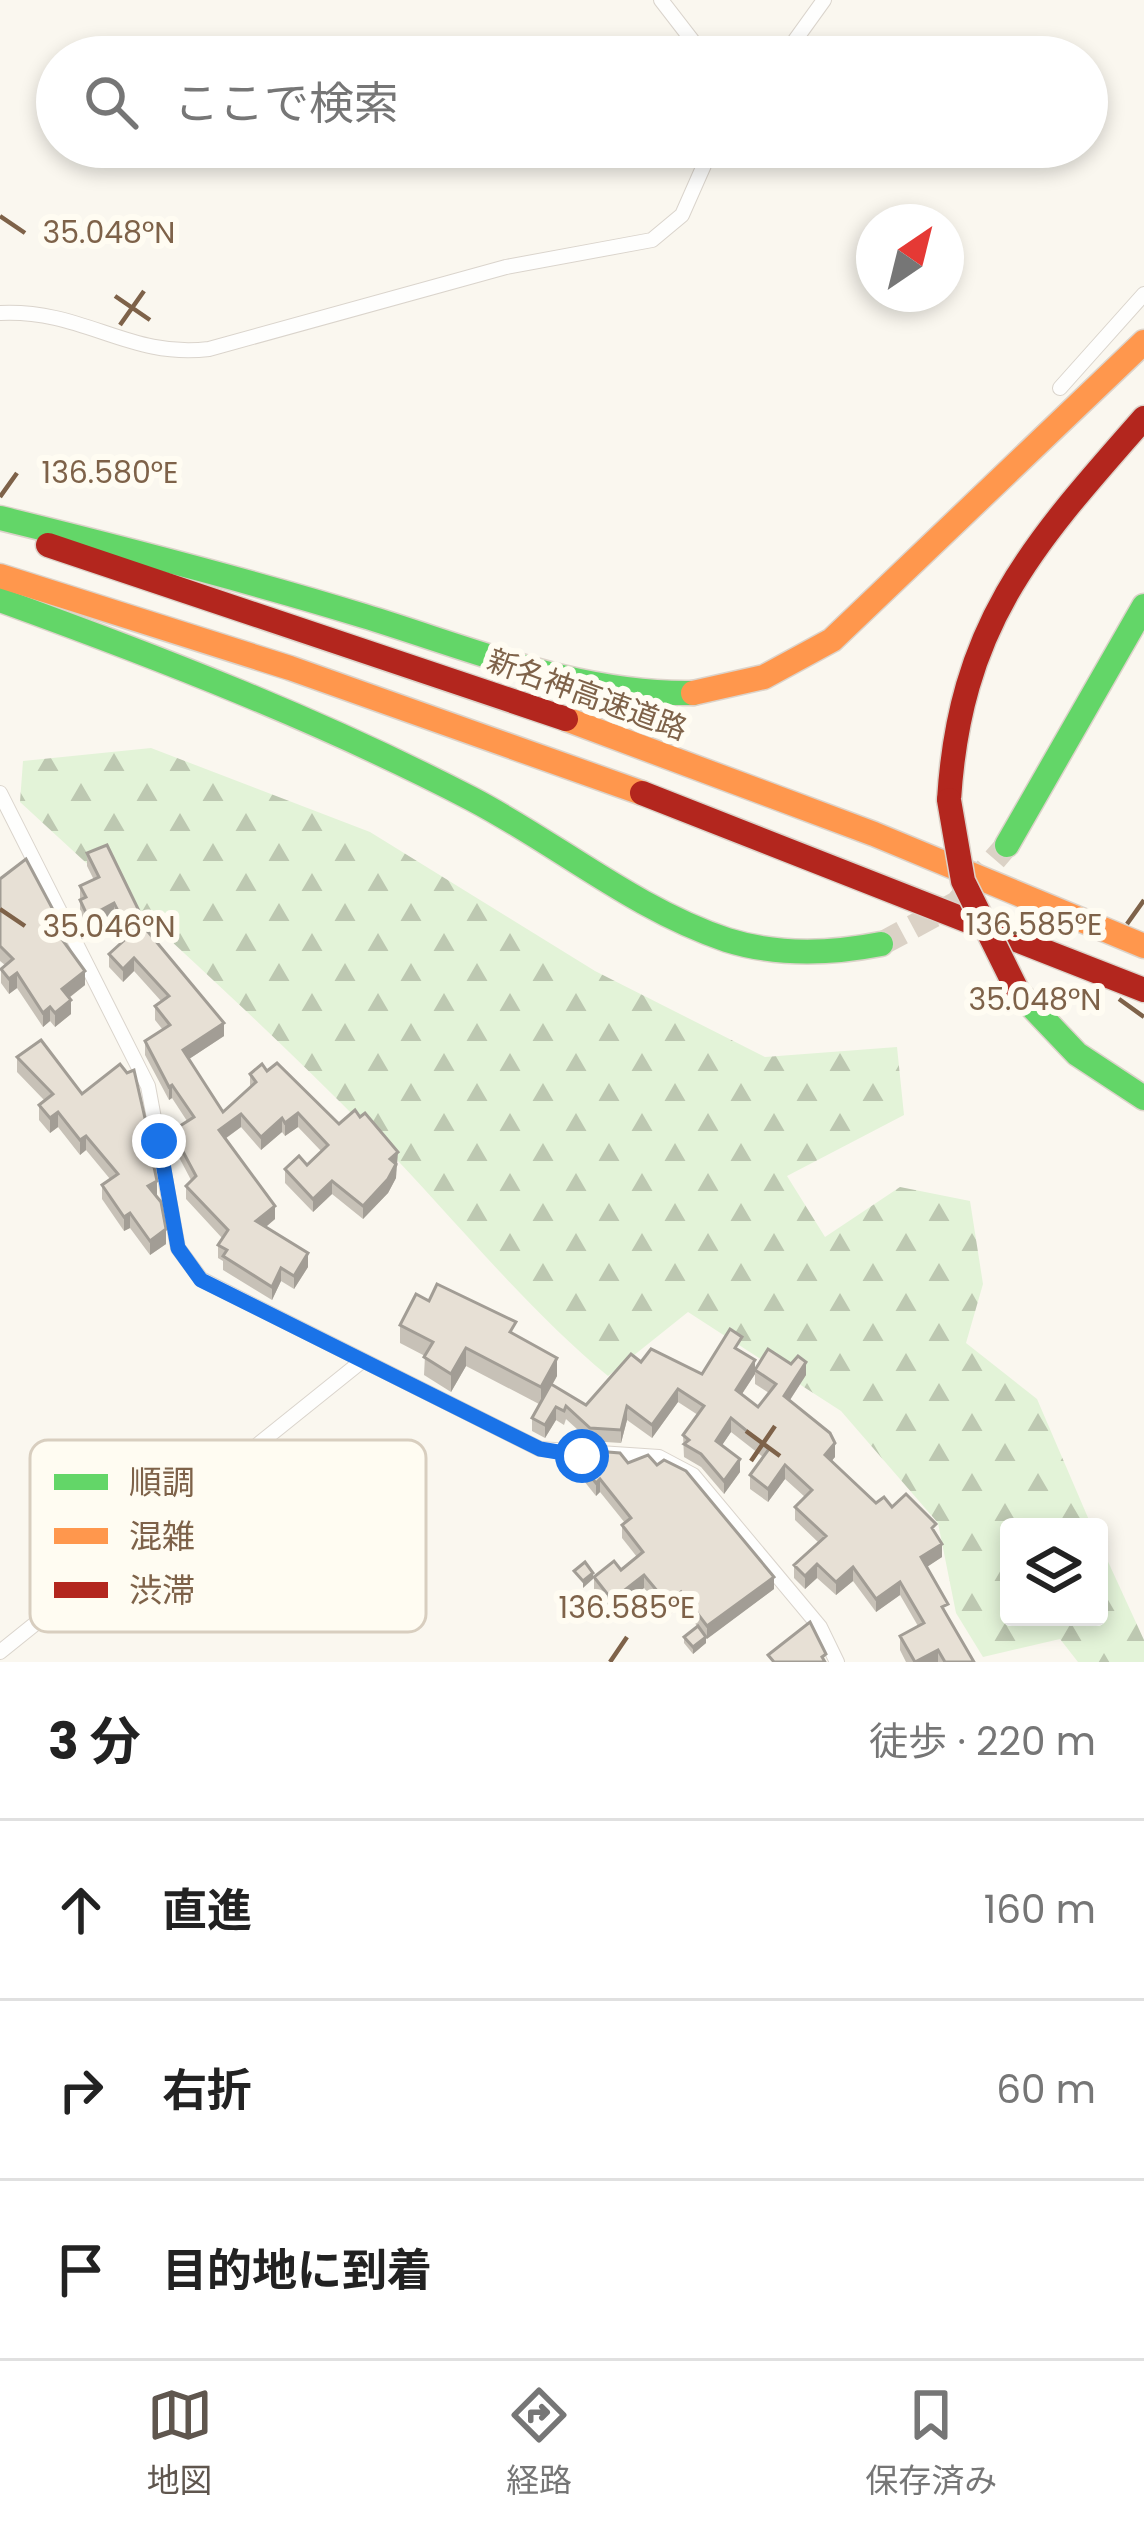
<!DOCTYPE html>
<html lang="ja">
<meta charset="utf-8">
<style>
body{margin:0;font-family:Poppins,"Noto Sans JP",sans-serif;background:#f2f2f2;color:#222}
.controls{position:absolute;right:36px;bottom:36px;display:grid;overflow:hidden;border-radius:12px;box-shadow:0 6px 18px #0003}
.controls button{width:108px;height:108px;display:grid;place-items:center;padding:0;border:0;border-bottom:3px solid #e0e0e0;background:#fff;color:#222;font:60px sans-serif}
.compass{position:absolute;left:856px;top:204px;width:108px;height:108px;border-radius:50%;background:#fff;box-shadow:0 6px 18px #0003;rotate:35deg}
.stop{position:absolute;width:36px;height:36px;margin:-27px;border:9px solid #1a73e8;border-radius:50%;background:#fff}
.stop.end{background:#1a73e8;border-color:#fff;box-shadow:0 3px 12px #0008}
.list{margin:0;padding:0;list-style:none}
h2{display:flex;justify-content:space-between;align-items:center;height:156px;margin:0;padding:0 48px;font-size:51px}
h2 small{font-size:39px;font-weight:400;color:#767676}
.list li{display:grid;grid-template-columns:78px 1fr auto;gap:36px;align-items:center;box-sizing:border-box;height:180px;padding:0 48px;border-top:3px solid #e0e0e0}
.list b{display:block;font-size:45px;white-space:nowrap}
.list em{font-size:39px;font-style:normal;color:#767676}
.icon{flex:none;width:66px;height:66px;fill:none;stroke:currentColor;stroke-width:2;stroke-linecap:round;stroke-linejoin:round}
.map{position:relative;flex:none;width:1144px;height:1662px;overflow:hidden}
.search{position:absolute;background:#fff;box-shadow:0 6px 18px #0003;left:36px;right:36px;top:36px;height:132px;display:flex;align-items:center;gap:30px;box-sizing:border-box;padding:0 42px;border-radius:66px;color:#767676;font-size:45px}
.sheet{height:696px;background:#fff}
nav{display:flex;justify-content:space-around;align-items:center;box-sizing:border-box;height:168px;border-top:3px solid #e0e0e0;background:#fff;font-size:33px;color:#767676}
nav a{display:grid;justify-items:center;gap:6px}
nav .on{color:#5f564e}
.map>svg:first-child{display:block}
.forest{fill:url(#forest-firs)}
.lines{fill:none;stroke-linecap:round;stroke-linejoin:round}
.highway-tunnel{stroke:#dbd2c6;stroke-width:24;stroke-dasharray:24 12;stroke-linecap:butt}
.street-casing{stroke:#dad4cc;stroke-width:16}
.fast-casing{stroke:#dcd3ca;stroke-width:27}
.slow-casing{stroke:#dcd3ca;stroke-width:27}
.jam-casing{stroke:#dcd3ca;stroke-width:27}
.street{stroke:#fefefd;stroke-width:14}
.fast{stroke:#63d668;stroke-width:24}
.slow{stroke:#ff974d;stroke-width:24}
.jam{stroke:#b3261e;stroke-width:24}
.jam-bridge-casing{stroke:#dcd3ca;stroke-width:27;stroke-linecap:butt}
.jam-bridge{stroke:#b3261e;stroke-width:24}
.wall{fill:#c7c1b7}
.shaded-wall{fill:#a29d95}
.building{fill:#e7e0d5;stroke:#a29d95;stroke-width:3}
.route{stroke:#1a73e8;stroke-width:15}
.ticks{fill:none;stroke:#7e6249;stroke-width:4.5}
.labels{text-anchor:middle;stroke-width:12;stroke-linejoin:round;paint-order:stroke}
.street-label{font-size:30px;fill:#7e6249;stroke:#fffcf2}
.key{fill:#fffcf2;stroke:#d8cebf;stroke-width:3}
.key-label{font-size:33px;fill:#7e6249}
.ticks-label{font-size:30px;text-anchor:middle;fill:#7e6249;stroke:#fffcf2;stroke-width:12;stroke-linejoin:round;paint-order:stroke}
</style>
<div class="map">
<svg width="1144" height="1662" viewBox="0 0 1144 1662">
<defs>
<pattern id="forest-firs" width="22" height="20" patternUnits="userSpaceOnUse" patternTransform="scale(3)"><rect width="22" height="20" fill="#e3f3d8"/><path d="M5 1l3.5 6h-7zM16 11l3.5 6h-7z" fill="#bdc8b1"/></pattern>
</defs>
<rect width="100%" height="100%" fill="#faf7ef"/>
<path class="forest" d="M151,748L370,832L595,971L765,1057L897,1047L904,1115L787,1176L825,1237L900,1187L970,1201L983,1284L966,1343L1037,1399L1092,1527H1009V1617H1099V1542L1144,1640V1662H1078L1060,1639L983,1657L956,1613L938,1523L841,1411L688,1312L608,1376C522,1305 451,1214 372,1134C259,1019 139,912 20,802L23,761Z"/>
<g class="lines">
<polyline class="highway-tunnel" points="881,944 957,903 1007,845"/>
<defs>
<g id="street">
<polyline points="661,0 705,57"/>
<polyline points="783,57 824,0"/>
<path d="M0,313C84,309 129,359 209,349L506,267L652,240L682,215L712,147"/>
<polyline points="1060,388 1144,294"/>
<polyline points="0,793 148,1086 178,1248 201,1279 540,1449 659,1457 693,1475 820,1627 837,1662"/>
<polyline points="0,1652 362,1361"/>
</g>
<g id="fast">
<path d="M0,518C122,548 244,579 364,616C472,649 578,695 693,693"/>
<path d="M0,600C160,658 320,720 472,799C558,844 634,909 727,940C778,956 830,954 881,944"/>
<polyline points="1007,845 1144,606"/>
<polyline points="1018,992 1077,1054 1144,1098"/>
</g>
<g id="slow">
<polyline points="0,576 290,668 642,793"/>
<polyline points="693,693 764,677 832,640 1144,342"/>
<polyline points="566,719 874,834 1144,946"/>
</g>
<g id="jam">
<polyline points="48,545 566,719"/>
<polyline points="642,793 1144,990"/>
<path d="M949,800C960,624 1032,545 1144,418"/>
</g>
</defs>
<use href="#street" class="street-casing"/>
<use href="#fast" class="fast-casing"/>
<use href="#slow" class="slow-casing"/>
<use href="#jam" class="jam-casing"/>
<use href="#street" class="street"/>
<use href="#fast" class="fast"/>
<use href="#slow" class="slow"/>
<use href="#jam" class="jam"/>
<defs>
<polyline id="jam-bridge" points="949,800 963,881 1018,992"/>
</defs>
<use href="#jam-bridge" class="jam-bridge-casing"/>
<use href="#jam-bridge" class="jam-bridge"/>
</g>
<g class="wall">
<polygon points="87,853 224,1036 189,1059 223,1112 250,1088 250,1074 267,1071 339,1124 398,1165 396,1167 396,1178 388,1193 363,1219 332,1194 313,1212 285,1183 285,1169 307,1165 321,1151 298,1127 285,1136 282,1132 261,1150 241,1127 225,1139 275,1219 266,1227 308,1267 294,1289 281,1281 272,1300 223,1270 223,1261 218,1258 218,1245 222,1238 186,1199 186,1186 191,1180 172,1144 172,1131 187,1121 172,1098 169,1100 145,1055 145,1041 163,1030 155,1020 155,1006 161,1001 134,971 123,982 109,967 109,954 125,939 114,916 88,930 80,913 80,886 94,880 87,866"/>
<polygon points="0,879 66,944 85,985 69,998 71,1014 55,1027 50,1021 43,1027 17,988 9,994 1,983 1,969 5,965 0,961"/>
<polygon points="17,1057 82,1094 147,1142 141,1146 157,1196 166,1244 150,1255 130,1228 124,1231 102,1199 102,1185 110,1179 86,1150 80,1155 58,1127 50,1133 39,1120 39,1105 45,1101 17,1072"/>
<polygon points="429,1301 516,1335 557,1376 552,1385 586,1405 641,1362 702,1374 742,1350 741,1352 755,1374 742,1394 758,1407 769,1393 755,1384 755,1370 806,1375 790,1400 835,1457 831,1461 876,1503 892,1507 936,1534 942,1557 926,1567 948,1617 974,1662 906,1662 900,1650 900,1636 918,1626 900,1595 876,1612 853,1581 836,1595 817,1578 805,1589 794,1578 794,1565 819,1543 795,1520 795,1507 805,1497 785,1479 768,1502 750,1489 750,1475 763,1457 731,1432 722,1445 740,1472 724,1494 701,1467 684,1457 683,1435 698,1415 678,1402 652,1438 627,1420 621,1443 590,1441 566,1419 564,1425 556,1420 545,1438 532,1431 532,1418 539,1404 466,1366 451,1392 424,1375 425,1356 400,1343 400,1325"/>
<polygon points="580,1463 628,1463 657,1465 774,1589 706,1639 706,1643 693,1654 684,1643 684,1637 697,1626 681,1605 668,1616 644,1588 612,1613 594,1590 594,1577 621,1570 637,1557 622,1538 622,1525 625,1523 600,1492 596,1496 580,1476"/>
</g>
<g class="shaded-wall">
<polygon points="114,903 114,916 88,930 88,917"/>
<polygon points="134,958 134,971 123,982 123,969"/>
<polygon points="85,971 85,985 62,1003 62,989"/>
<polygon points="17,973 17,988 9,994 9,979"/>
<polygon points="71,1000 71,1014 55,1027 55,1013"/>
<polygon points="50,1007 50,1021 43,1027 43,1013"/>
<polygon points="224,1023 224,1036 183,1063 183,1050"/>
<polygon points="172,1085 172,1098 169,1100 169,1087"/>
<polygon points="58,1112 58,1127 50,1133 50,1118"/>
<polygon points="298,1113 298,1127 285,1136 285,1123"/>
<polygon points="241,1114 241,1127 219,1143 219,1130"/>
<polygon points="282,1118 282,1132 261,1150 261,1137"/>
<polygon points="147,1127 147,1142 135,1151 135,1136"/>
<polygon points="86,1136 86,1150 80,1155 80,1140"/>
<polygon points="398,1152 396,1178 388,1193 363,1219 363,1206 390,1159"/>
<polygon points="157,1181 157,1196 148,1186"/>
<polygon points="332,1181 332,1194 313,1212 313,1199"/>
<polygon points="275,1206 275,1219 256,1235 256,1221"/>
<polygon points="130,1213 130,1228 124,1231 124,1217"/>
<polygon points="166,1229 166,1244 150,1255 150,1241"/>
<polygon points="308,1253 308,1267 294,1289 294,1276"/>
<polygon points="281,1268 281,1281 272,1300 272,1287"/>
<polygon points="466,1348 466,1366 451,1392 451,1374"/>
<polygon points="557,1358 557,1376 541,1405 541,1387"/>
<polygon points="755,1360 755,1374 736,1403 736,1390"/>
<polygon points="806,1362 806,1375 784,1409 784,1396"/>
<polygon points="678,1389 678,1402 652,1438 652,1425"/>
<polygon points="627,1406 627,1420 621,1443 621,1430"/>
<polygon points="556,1407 556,1420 545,1438 545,1425"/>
<polygon points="731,1418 731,1432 716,1454 716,1441"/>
<polygon points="835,1443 835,1457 825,1469 825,1455"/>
<polygon points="740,1459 740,1472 724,1494 724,1481"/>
<polygon points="785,1465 785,1479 768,1502 768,1489"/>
<polygon points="600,1479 600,1492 596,1496 596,1483"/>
<polygon points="942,1544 942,1557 921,1571 921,1557"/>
<polygon points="817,1564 817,1578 805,1589 805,1576"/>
<polygon points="853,1567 853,1581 836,1595 836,1582"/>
<polygon points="593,1573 593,1579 583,1588 583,1581"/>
<polygon points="644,1575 644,1588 612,1613 612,1600"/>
<polygon points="774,1577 774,1589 707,1639 707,1626"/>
<polygon points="900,1582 900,1595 876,1612 876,1599"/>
<polygon points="681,1592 681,1605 668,1616 668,1604"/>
<polygon points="706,1637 706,1643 693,1654 693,1647"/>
<polygon points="938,1650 938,1662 915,1662"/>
</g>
<g class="building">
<polygon points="107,845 143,919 139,921 224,1023 183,1050 223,1112 256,1082 250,1074 262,1064 267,1071 277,1063 339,1124 355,1110 360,1117 365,1113 398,1152 390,1159 396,1164 388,1179 363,1206 332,1181 313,1199 285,1169 299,1156 307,1165 328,1145 298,1113 285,1123 282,1118 261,1137 241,1114 219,1130 275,1206 256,1221 308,1253 294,1276 281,1268 272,1287 223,1256 227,1250 218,1245 228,1230 186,1186 196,1176 172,1131 194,1117 172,1085 169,1087 145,1041 170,1025 155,1006 169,996 134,958 123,969 109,954 130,935 114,903 88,917 80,900 86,897 80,886 99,877 87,853"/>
<polygon points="26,859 66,934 61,938 85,971 62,989 71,1000 55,1013 50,1007 43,1013 17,973 9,979 1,969 13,959 0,946 0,879"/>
<polygon points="41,1040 82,1094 120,1064 127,1073 134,1070 147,1127 135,1136 154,1167 157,1181 148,1186 161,1202 166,1229 150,1241 130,1213 124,1217 102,1185 118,1174 86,1136 80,1140 58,1112 50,1118 39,1105 53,1094 17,1057"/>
<polygon points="437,1284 516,1322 510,1332 557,1358 541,1387 466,1348 451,1374 424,1357 433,1342 400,1325 416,1294 429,1301"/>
<polygon points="730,1329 742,1337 735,1348 755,1360 736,1390 758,1407 776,1384 755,1370 768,1349 791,1364 798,1356 806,1362 784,1396 830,1433 835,1443 825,1455 876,1503 884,1497 892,1507 906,1494 936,1524 932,1528 942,1544 921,1557 948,1604 942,1607 974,1662 945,1662 938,1650 915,1662 900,1636 924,1623 900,1582 876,1599 853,1567 836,1582 817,1564 805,1576 794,1565 826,1536 795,1507 812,1490 785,1465 768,1489 750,1475 769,1449 731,1418 716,1441 740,1459 724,1481 701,1454 684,1444 689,1440 683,1435 704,1406 678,1389 652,1425 627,1406 621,1430 590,1428 566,1406 564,1411 556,1407 545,1425 532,1418 551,1384 586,1405 631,1354 641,1362 651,1349 702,1374"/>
<polygon points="595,1451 620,1453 628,1463 648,1455 657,1465 664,1460 686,1471 774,1577 707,1626 681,1592 668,1604 644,1575 612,1600 594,1577 614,1561 621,1570 643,1552 622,1525 631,1518 600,1479 596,1483 580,1463"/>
<polygon points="585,1562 593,1573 583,1581 574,1571"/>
<polygon points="810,1622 826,1654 822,1657 825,1662 774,1662 768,1655"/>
<polygon points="698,1626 706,1637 693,1647 684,1637"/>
</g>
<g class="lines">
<polyline class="route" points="159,1141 178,1248 201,1280 540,1449 582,1456"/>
</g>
<path class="ticks" d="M0,216L25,233M115,296L150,320M120,325L144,291M0,497L17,473M0,909L25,926M1127,924L1144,900M1119,999L1144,1017M746,1431L780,1456M751,1461L775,1426M610,1662L627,1637"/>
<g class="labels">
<g class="street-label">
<text transform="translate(587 695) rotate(20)" y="10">新名神高速道路</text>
</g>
</g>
<rect x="30" y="1440" width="396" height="192" rx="18" class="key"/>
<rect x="54" y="1474" width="54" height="16" fill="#63d668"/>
<rect x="54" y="1528" width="54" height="16" fill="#ff974d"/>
<rect x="54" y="1582" width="54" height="16" fill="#b3261e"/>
<g class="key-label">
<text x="129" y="1494">順調</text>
<text x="129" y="1548">混雑</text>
<text x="129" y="1602">渋滞</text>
</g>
<g class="ticks-label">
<text x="109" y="243">35.048°N</text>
<text x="110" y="483">136.580°E</text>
<text x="1034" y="935">136.585°E</text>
<text x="109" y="937">35.046°N</text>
<text x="1035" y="1010">35.048°N</text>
<text x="627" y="1618">136.585°E</text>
</g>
</svg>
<div class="controls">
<button><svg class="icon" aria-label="layers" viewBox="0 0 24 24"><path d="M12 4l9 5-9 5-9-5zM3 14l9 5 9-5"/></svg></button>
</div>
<svg class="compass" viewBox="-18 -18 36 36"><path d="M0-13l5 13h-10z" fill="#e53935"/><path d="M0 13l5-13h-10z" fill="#767676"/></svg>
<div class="stop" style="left:582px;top:1456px"></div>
<div class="stop end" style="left:159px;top:1141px"></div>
<div class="search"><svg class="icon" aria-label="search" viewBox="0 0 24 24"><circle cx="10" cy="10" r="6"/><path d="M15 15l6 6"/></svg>ここで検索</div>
</div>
<section class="sheet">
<h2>3 分<small>徒歩 · 220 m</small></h2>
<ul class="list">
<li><svg class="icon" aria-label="ahead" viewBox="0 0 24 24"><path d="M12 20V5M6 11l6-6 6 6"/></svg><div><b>直進</b></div><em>160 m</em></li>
<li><svg class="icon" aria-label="right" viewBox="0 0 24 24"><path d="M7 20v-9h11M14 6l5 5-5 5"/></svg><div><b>右折</b></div><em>60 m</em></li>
<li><svg class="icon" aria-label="arrive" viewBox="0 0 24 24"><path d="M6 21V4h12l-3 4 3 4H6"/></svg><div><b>目的地に到着</b></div></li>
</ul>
</section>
<nav>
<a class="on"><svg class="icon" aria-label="map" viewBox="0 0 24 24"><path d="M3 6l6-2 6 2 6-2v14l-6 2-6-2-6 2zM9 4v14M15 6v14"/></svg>地図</a>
<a><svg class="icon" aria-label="directions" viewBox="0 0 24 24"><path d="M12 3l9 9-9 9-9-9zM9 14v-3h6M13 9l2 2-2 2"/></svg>経路</a>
<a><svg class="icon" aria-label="saved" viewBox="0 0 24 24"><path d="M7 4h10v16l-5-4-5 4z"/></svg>保存済み</a>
</nav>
